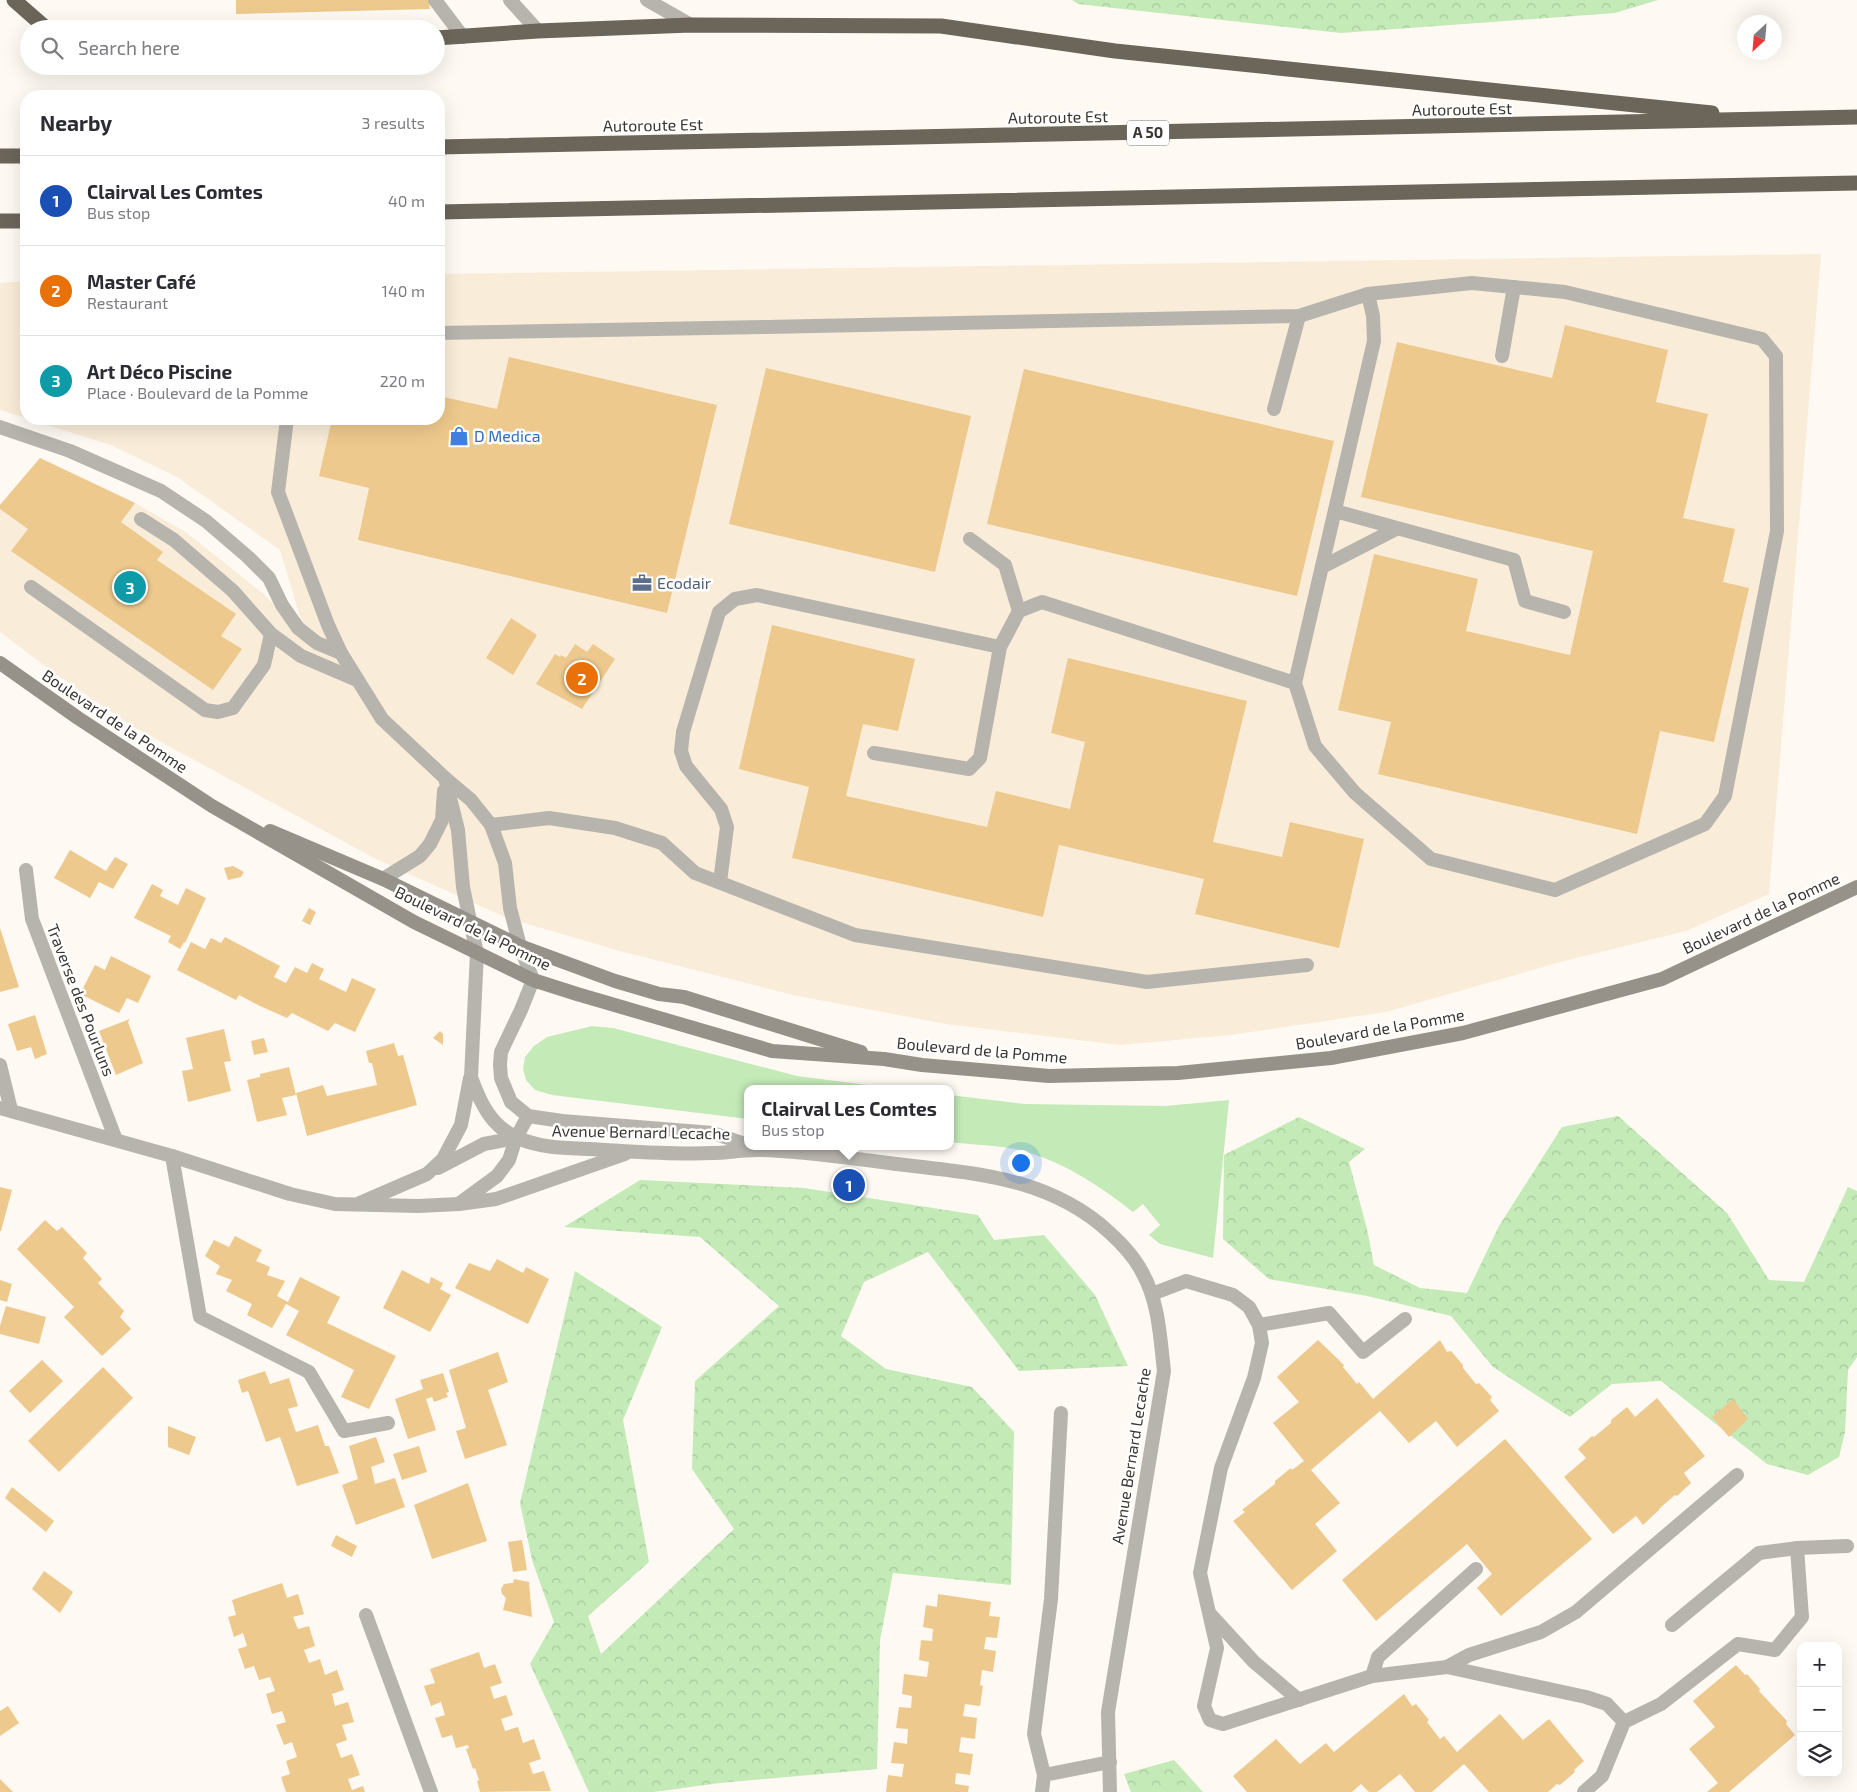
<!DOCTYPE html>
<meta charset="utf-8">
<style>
body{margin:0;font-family:"Exo 2",sans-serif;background:#f7f7f7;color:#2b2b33}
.controls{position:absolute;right:15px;bottom:15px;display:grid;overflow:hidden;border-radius:10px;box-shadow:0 5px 20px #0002}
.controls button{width:45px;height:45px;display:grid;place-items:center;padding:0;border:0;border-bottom:1px solid #e1e1e2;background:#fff;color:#2b2b33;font:25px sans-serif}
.compass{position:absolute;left:1737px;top:15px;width:45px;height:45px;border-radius:50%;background:#fff;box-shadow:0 5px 20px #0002;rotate:206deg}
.you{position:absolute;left:1020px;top:1162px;width:18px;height:18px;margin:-12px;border:4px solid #fff;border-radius:50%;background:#1a73e8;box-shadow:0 0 0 8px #1a73e833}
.badge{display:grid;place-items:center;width:32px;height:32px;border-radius:50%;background:#111827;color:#fff;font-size:16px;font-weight:700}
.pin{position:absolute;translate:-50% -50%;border:2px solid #fff;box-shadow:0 1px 5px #0006}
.popup{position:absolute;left:744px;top:1085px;width:210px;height:65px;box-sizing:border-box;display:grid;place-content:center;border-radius:10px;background:#fff;filter:drop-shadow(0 1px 4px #0005);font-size:16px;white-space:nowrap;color:#7c7c81}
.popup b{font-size:19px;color:#2b2b33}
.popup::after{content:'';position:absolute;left:50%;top:100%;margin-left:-10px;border:10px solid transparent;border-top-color:#fff}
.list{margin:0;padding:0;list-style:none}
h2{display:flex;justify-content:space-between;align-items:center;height:65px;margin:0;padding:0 20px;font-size:21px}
h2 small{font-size:16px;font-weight:400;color:#7c7c81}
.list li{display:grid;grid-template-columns:32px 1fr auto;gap:15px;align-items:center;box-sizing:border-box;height:90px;padding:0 20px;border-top:1px solid #e1e1e2}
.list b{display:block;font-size:19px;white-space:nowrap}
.list p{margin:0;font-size:16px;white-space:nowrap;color:#7c7c81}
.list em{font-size:16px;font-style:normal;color:#7c7c81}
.icon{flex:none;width:28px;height:28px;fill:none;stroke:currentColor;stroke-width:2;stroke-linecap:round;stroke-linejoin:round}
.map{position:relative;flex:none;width:1857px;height:1792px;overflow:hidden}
.search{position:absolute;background:#fff;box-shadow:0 5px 20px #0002;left:20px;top:20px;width:425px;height:55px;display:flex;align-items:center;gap:12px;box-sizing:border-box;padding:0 18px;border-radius:28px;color:#7c7c81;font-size:19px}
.panel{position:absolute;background:#fff;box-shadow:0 5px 20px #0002;left:20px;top:90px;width:425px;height:335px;border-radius:20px}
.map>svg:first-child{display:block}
.built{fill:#f9edd9}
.grass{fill:#c3eab7}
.forest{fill:url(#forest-crowns)}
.building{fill:#eec98d}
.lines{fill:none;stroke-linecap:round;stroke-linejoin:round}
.service{stroke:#b7b4ae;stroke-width:14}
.minor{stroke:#b7b4ae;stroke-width:14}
.secondary{stroke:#96928a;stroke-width:14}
.motorway{stroke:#6b655a;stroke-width:15}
.labels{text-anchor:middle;stroke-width:5;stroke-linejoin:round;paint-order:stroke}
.shield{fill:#fff;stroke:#757370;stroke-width:1}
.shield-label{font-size:15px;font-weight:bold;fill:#3a3732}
.street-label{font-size:16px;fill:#3a3732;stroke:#fff}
.shop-label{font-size:16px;fill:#366cbe;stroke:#fff;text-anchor:start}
.service-label{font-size:16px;fill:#4e5e75;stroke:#fff;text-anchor:start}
</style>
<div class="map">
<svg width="1857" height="1792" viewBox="0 0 1857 1792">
<defs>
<pattern id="forest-crowns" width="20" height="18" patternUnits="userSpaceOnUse" patternTransform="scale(1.25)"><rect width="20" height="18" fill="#c3eab7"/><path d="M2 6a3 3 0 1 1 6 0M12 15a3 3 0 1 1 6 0" fill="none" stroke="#a8c99e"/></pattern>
</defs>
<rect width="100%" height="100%" fill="#fef9f2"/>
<g class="built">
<polygon points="1821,254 1769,894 1686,931 1564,961 1386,1012 1231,1035 1120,1045 946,1024 793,995 620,951 507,918 376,859 132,726 54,673 0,632 0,505 40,458 135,503 187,533 266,596 308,643 280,550 177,477 111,445 28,419 439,419 439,274"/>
<polygon points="26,281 26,418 0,410 0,283"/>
</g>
<g class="grass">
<polygon points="592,1026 613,1028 797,1076 898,1089 748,1089 748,1119 552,1095 535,1090 526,1080 523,1069 525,1057 534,1046 547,1037"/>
<path d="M950,1095L1025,1104L1165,1106L1229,1100L1213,1258L1160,1244L1149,1235L1160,1225L1143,1204L1133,1212C1100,1186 1064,1162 1023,1151C1000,1145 974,1145 950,1142Z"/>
</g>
<g class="forest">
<polygon points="1072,0 1658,0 1615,13 1341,33 1078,4"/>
<polygon points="1618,1116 1727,1213 1769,1280 1804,1282 1848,1187 1857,1191 1857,1357 1848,1370 1845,1432 1839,1457 1808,1475 1767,1464 1661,1381 1612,1384 1570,1417 1493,1367 1451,1316 1367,1296 1269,1279 1223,1239 1224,1155 1299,1117 1365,1149 1349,1162 1367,1229 1374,1265 1420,1288 1467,1293 1499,1226 1562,1127"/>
<polygon points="640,1180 804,1188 978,1215 994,1240 1044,1235 1095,1295 1128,1366 1019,1371 928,1252 864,1282 841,1336 886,1369 972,1387 1014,1432 1011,1585 893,1573 880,1640 877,1769 720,1783 654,1792 589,1792 530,1664 554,1622 532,1560 520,1503 575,1271 662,1327 623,1420 649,1562 588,1616 601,1654 734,1529 692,1469 695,1381 779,1306 700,1237 564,1227"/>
<polygon points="1174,1760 1203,1792 1131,1792 1124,1774"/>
</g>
<g class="building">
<polygon points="236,0 429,0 430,9 236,14"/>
<polygon points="1565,325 1668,350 1656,402 1708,414 1683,518 1735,529 1723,582 1749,588 1714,742 1660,731 1637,834 1378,774 1391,722 1338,710 1374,554 1478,579 1466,631 1570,655 1593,551 1361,497 1397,342 1552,378"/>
<polygon points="509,357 717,405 667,613 358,540 369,488 319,476 332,419 439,419 439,396 497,409"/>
<polygon points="766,368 971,416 935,572 729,524"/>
<polygon points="1024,369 1334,441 1297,596 987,524"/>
<polygon points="40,458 135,503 121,522 163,552 157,560 236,614 221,636 242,649 213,690 11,551 28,529 0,509 0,505"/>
<polygon points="511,618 537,635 513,675 486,658"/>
<polygon points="772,625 915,659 898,731 863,724 846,796 987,827 996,791 1070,809 1085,742 1051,733 1068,658 1247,701 1213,842 1282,857 1290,822 1364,839 1339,948 1195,914 1204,879 1059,845 1043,917 792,858 809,787 739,769"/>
<polygon points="575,644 587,652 593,644 615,659 582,709 536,684 555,654 560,657 561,655 566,658"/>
<polygon points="70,850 106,871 115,857 128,864 113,889 99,882 90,898 54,878"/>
<polygon points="233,866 244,872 241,877 228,880 224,868"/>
<polygon points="152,884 163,890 160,896 178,905 186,888 206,898 185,943 184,942 180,949 168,942 171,936 134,918"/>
<polygon points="309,908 316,912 310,925 302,921"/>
<polygon points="0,928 19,987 0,992"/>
<polygon points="225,937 280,966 274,977 286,983 295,967 307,973 312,963 324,969 319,979 346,992 352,978 376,989 355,1032 335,1023 328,1031 292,1013 287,1018 260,1006 239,995 236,1000 177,970 191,942 205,949 211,938 221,943"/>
<polygon points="111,956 151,976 138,1003 127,998 119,1013 80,994 95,965 105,970"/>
<polygon points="35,1015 47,1054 35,1059 31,1047 17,1051 8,1024"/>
<polygon points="130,1019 128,1022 143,1063 116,1075 99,1031"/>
<polygon points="224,1029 231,1061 224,1062 231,1091 188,1102 182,1071 193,1069 186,1038"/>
<polygon points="440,1031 443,1034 443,1045 433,1038"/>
<polygon points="264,1038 268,1052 254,1055 251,1041"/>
<polygon points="394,1043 398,1056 403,1055 417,1105 307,1136 296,1093 323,1085 327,1096 377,1085 372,1063 369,1063 366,1051"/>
<polygon points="289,1067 296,1095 282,1098 287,1115 257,1122 247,1080 260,1077 260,1074"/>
<polygon points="0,1187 12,1190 1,1231 0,1231"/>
<polygon points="45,1220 57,1231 62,1227 87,1253 83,1258 102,1279 98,1283 124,1311 120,1317 131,1329 102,1356 64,1317 74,1307 17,1249"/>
<polygon points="235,1236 262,1250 256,1261 270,1267 267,1275 285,1281 277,1296 288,1302 300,1277 340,1297 327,1323 396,1356 369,1409 341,1397 354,1370 286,1335 299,1311 286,1304 272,1328 247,1315 252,1304 226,1291 232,1280 216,1274 220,1266 205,1256 214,1240 229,1247"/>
<polygon points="497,1259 523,1273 526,1267 549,1279 528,1324 455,1288 469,1263 490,1271"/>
<polygon points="402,1270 429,1284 431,1277 443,1283 440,1289 451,1295 430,1332 383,1308"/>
<polygon points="0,1280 12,1284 7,1302 0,1300"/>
<polygon points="6,1306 46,1317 39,1344 0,1334 0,1326"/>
<polygon points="1318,1340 1344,1365 1343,1367 1357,1384 1359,1382 1373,1399 1440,1340 1447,1352 1451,1351 1463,1365 1463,1368 1476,1384 1479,1383 1492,1397 1490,1400 1499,1411 1457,1447 1436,1421 1409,1443 1380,1411 1311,1470 1340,1503 1315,1524 1337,1551 1292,1590 1233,1521 1245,1512 1242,1510 1275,1484 1275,1481 1291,1468 1292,1470 1304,1461 1273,1423 1299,1402 1277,1377"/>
<polygon points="498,1352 508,1382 488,1390 507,1445 465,1459 456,1431 466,1428 449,1370"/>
<polygon points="42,1360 63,1381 30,1413 9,1391"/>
<polygon points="103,1367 133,1398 59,1472 28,1441"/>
<polygon points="265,1371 270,1384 289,1378 298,1406 288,1409 296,1432 318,1425 325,1446 329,1446 339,1473 297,1486 280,1437 266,1442 248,1391 242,1393 238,1380"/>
<polygon points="443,1373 449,1392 446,1393 448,1397 434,1402 432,1397 426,1399 436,1430 408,1439 395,1399 423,1389 420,1380"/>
<polygon points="1657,1398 1705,1456 1684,1473 1691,1483 1677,1496 1675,1495 1659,1509 1659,1510 1643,1525 1636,1516 1613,1534 1564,1477 1586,1458 1578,1449 1592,1436 1594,1437 1611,1423 1611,1420 1627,1407 1635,1417"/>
<polygon points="1733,1399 1748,1419 1729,1437 1712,1417"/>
<polygon points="168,1426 196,1437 189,1455 168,1447"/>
<polygon points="376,1437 385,1462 371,1467 375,1484 395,1478 405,1507 356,1525 342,1485 358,1479 349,1446"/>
<polygon points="1505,1439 1592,1539 1501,1616 1477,1588 1492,1574 1467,1544 1376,1621 1342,1580"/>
<polygon points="419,1446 427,1472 402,1480 393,1454"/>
<polygon points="468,1483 487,1541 432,1559 414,1505"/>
<polygon points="12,1487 54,1521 46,1532 5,1498"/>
<polygon points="336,1535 357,1546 352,1557 331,1546"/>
<polygon points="522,1540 527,1570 513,1572 508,1542"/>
<polygon points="44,1571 73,1592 60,1613 32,1589"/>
<polygon points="514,1579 529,1582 532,1617 503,1610 506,1598 502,1594 501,1589 504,1584 513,1583"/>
<polygon points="282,1583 287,1598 298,1594 304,1614 293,1617 298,1629 309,1626 315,1646 304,1650 309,1663 320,1659 325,1675 337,1670 344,1690 332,1694 335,1706 348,1702 354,1722 342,1725 347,1740 336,1744 341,1758 352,1754 360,1775 348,1779 352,1790 363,1786 365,1792 286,1792 281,1777 290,1774 286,1761 297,1757 292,1742 284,1745 276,1725 286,1722 282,1711 272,1714 266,1694 275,1691 270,1677 259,1680 254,1666 245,1669 238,1649 247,1646 243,1633 234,1637 228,1617 236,1615 232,1600"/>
<polygon points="938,1594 991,1602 989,1616 1000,1617 997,1638 986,1637 984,1649 996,1651 993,1672 982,1670 980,1685 983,1686 980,1706 965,1704 963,1716 977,1718 975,1739 961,1737 959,1752 973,1754 970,1775 956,1773 955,1784 969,1786 968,1792 886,1792 888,1775 902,1777 904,1764 891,1763 894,1742 907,1744 908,1729 896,1728 899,1707 911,1708 912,1696 902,1694 904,1674 927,1677 929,1662 919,1660 921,1640 932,1641 933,1629 923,1627 926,1605 937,1607"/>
<polygon points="479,1652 484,1668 495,1664 502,1683 490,1687 494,1699 506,1695 513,1715 501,1719 505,1731 518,1727 523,1743 534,1739 541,1759 529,1763 533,1774 544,1771 551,1791 480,1792 477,1781 479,1780 475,1768 473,1769 466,1749 469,1748 468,1745 456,1748 452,1735 442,1738 435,1718 445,1715 441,1702 431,1706 424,1686 435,1683 430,1669"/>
<polygon points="1736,1665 1745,1675 1747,1674 1760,1689 1759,1691 1787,1721 1786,1724 1795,1735 1729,1792 1707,1792 1718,1783 1689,1749 1715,1727 1693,1701"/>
<polygon points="1404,1694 1412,1706 1416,1704 1429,1720 1427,1722 1440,1739 1444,1736 1457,1752 1500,1714 1523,1740 1549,1719 1584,1761 1574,1770 1575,1772 1560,1785 1557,1784 1548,1792 1489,1792 1464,1764 1432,1792 1415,1792 1400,1774 1377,1792 1369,1792 1361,1784 1352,1792 1247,1792 1233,1776 1276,1739 1300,1764 1326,1743 1334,1752"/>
<polygon points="8,1706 19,1723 0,1736 0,1711"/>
<polygon points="0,1779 13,1792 0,1792"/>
</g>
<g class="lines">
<g class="service">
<polyline points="435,0 463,37"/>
<polyline points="510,0 538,31"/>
<polyline points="647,0 691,25"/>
<polyline points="439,333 767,327 1299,316 1368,294 1472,283 1565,292 1762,339 1776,356 1777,531 1725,796 1705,824 1555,890 1431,859 1355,793 1315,746 1295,683 1042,602 1019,611 1000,647 980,758 969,769 874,753"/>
<polyline points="1502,356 1514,287"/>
<polyline points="1274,409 1299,316"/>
<polyline points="287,419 278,492 328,625 341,653 382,719 445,778 471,800 491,825 505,863 510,908 520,946"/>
<polyline points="0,427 70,451 161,491 206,521 248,557 269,578 282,605 298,628 317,643 341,653"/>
<polyline points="1335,511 1514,560 1525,601 1564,612"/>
<polyline points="141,519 174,540 233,591 271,634 301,656 357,680"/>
<polyline points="970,539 1005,565 1019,611"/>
<polyline points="1322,567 1396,529"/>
<polyline points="31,587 205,710 218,712 233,708 264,665 271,634"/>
<polyline points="1295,683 1374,341 1373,316 1368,294"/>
<polyline points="445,778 458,830 463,887 470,921"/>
<polyline points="491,825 549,818 615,828 662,843 695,873 855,935 1147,982 1307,965"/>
<polyline points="26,870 32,919 116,1140"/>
<polyline points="383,879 420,856 430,844 442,820 444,791"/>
<polyline points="720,882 727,827 721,809 686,766 681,751 683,732 719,612 735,599 757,595 1000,647"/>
<polyline points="0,1065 11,1110"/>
<polyline points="172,1156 200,1317 309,1372 344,1431 388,1423"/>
<polyline points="1152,1294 1186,1281 1233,1295 1249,1307 1259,1325 1262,1343 1254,1378 1221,1468 1200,1573 1217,1648 1204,1706 1210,1720 1223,1724 1372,1676 1447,1667 1586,1697 1607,1704 1624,1722 1602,1776 1584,1792"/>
<polyline points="1259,1325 1329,1313 1363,1352 1405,1319"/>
<polyline points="1210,1614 1254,1662 1299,1700"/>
<polyline points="366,1615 431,1792"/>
<polyline points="1672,1625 1759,1553 1798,1548 1847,1546"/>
<polyline points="1447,1667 1469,1655 1541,1632 1576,1612 1737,1475"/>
<polyline points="1372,1676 1378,1657 1476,1569"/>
<polyline points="1624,1722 1661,1704 1738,1644 1775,1650 1802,1617 1797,1548"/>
<polyline points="1044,1775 1034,1734 1051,1599 1061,1413"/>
<polyline points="1042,1792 1044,1775 1110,1762"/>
</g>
<g class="minor">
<path d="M470,921L477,953L471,1077C480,1102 491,1127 518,1138C541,1148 564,1148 589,1149C629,1151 671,1155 712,1153C728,1153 745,1149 762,1150C803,1151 848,1158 889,1163C968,1173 1048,1175 1110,1233C1122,1244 1135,1258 1142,1272C1159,1302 1160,1337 1164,1371L1108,1712L1110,1792"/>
<polyline points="520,946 533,980 521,1010 501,1052 500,1065 501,1078 511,1102 528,1116 562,1121 713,1133 748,1145"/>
<polyline points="0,1108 172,1156 290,1194 335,1204 418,1206 459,1204 496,1199 625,1154"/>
<polyline points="438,1168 484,1144 516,1138"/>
<polyline points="360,1203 427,1174 443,1159 461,1125 470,1078"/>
<polyline points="460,1203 497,1176 509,1160 516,1138 528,1116"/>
</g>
<g class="secondary">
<polyline points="0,663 78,718 212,806 414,922 533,980 577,994 772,1051 884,1059 922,1065 1049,1076 1178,1073 1331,1058 1463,1033 1662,979 1857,887"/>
<polyline points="270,831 383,879 520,946 615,981 659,994 684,997 861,1052"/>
</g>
<g class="motorway">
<polyline points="14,0 47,29"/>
<polyline points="436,38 538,31 691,25 941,26 1115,51 1712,113"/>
<polyline points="439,147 1857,117"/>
<polyline points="0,156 26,156"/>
<polyline points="439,212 1857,183"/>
<polyline points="0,221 26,221"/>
</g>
</g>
<defs>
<symbol id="shop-bare" viewBox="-9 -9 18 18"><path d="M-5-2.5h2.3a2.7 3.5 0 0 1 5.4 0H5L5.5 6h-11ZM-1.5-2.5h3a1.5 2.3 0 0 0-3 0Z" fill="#3f7fe0" stroke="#fff" stroke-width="2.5" paint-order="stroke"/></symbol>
<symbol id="office-bare" viewBox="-9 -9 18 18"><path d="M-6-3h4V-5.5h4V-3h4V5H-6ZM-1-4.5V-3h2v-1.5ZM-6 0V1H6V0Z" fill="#5c6f8a" stroke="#fff" stroke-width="2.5" paint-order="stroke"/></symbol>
</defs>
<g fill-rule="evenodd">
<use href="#shop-bare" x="445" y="422" width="28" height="28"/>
<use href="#office-bare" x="628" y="569" width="28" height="28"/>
</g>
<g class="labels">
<rect class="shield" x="1127" y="120.5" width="42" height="25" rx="4"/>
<g class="shield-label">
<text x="1148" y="138">A 50</text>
</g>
<g class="street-label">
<text transform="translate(1462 109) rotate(-1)" y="6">Autoroute Est</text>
<text transform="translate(1058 117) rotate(-1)" y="6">Autoroute Est</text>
<text transform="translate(653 125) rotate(-1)" y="6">Autoroute Est</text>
<text transform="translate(115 721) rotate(34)" y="6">Boulevard de la Pomme</text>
<text transform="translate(1761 913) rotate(-25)" y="6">Boulevard de la Pomme</text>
<text transform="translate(473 928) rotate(26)" y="6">Boulevard de la Pomme</text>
<text transform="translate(81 1000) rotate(69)" y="6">Traverse des Pourluns</text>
<text transform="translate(1380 1029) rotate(-10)" y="6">Boulevard de la Pomme</text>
<text transform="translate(982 1050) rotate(5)" y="6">Boulevard de la Pomme</text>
<text transform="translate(641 1132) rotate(1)" y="6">Avenue Bernard Lecache</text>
<text transform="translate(1131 1456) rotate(-81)" y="6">Avenue Bernard Lecache</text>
</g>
<g class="shop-label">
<text x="474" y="442">D Medica</text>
</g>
<g class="service-label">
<text x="657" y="589">Ecodair</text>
</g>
</g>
</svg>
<div class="controls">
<button>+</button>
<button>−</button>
<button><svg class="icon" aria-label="layers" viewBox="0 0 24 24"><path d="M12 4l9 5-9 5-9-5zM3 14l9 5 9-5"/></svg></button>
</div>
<svg class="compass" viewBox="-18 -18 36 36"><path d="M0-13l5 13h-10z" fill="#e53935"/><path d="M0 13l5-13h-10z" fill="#7c7c81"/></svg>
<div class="you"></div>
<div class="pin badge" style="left:849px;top:1185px;background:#1a4fb4">1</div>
<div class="popup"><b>Clairval Les Comtes</b>Bus stop</div>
<div class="pin badge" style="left:582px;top:678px;background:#e8710a">2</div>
<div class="pin badge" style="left:130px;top:587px;background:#0f9aa8">3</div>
<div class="search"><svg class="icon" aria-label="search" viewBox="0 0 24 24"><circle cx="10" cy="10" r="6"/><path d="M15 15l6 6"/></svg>Search here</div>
<section class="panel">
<h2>Nearby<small>3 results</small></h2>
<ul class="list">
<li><span class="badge" style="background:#1a4fb4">1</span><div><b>Clairval Les Comtes</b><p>Bus stop</p></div><em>40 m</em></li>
<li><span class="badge" style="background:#e8710a">2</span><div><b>Master Café</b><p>Restaurant</p></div><em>140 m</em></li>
<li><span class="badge" style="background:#0f9aa8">3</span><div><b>Art Déco Piscine</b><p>Place · Boulevard de la Pomme</p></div><em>220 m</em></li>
</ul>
</section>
</div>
